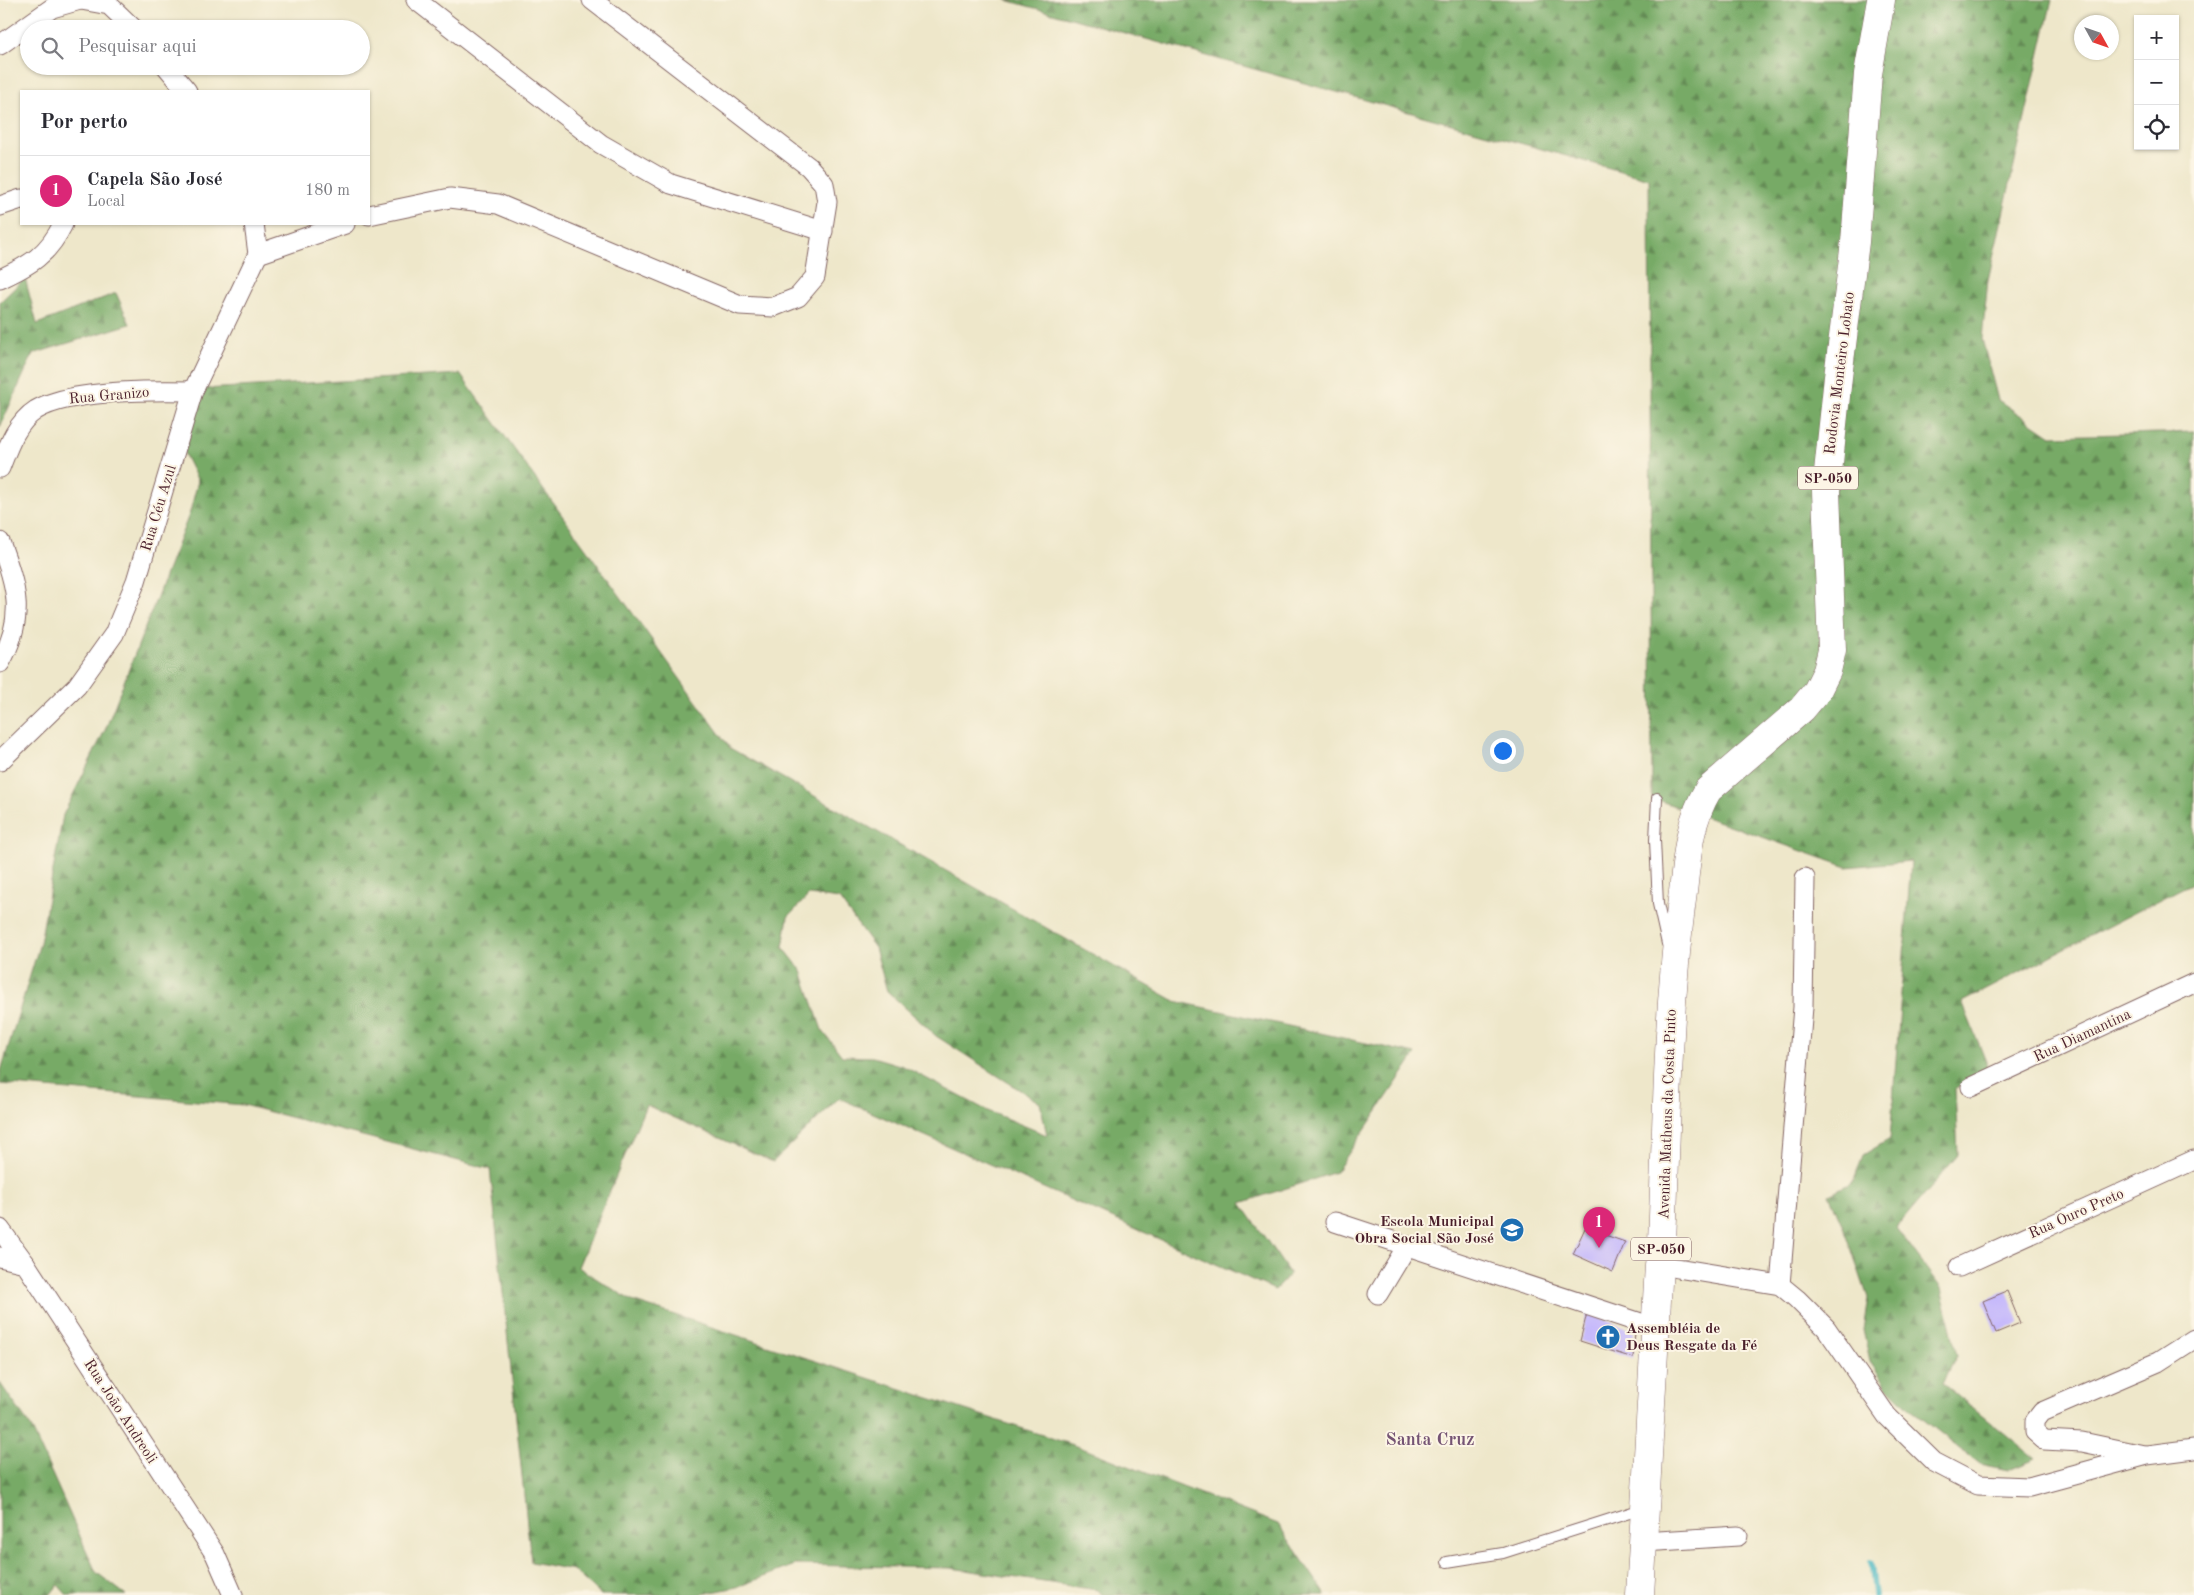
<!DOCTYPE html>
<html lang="pt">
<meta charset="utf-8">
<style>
body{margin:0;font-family:"Old Standard TT",serif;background:#f2f2f3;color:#2b2b33}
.controls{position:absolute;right:15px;top:15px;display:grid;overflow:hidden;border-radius:0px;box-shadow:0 1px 4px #0004}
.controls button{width:45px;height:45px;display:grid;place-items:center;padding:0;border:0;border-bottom:1px solid #e1e1e2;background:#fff;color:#2b2b33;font:25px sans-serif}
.compass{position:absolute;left:2074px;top:15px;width:45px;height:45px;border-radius:50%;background:#fff;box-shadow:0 1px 4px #0004;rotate:130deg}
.you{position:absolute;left:1502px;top:750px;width:18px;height:18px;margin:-12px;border:4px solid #fff;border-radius:50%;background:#1a73e8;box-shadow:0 0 0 8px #1a73e833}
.badge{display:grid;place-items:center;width:32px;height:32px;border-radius:50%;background:#db2777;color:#fff;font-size:16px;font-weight:700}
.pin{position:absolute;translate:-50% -41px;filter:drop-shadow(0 1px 2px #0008)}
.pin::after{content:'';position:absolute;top:26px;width:18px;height:15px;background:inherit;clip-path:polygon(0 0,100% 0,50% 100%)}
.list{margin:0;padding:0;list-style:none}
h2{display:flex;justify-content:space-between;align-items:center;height:65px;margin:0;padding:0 20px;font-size:21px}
h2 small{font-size:16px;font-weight:400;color:#7c7c81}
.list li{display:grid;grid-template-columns:32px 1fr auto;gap:15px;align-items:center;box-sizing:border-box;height:70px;padding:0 20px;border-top:1px solid #e1e1e2}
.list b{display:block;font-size:19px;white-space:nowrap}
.list p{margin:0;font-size:16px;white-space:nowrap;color:#7c7c81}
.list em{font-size:16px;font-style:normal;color:#7c7c81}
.icon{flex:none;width:28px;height:28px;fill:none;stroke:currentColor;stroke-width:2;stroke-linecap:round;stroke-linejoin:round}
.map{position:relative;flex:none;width:2194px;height:1595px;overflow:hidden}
.search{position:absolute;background:#fff;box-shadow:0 1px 4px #0004;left:20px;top:20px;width:350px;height:55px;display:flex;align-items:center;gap:12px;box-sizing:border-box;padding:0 18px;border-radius:28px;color:#7c7c81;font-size:19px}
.panel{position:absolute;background:#fff;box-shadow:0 1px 4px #0004;left:20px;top:90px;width:350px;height:135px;border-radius:0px}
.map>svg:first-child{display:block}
.forest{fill:url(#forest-firs);stroke:#606448;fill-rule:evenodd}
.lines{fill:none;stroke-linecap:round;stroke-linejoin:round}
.stream{stroke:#49b7c2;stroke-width:5.5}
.building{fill:#c4b7fc}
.lane-casing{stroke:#836563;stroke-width:12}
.street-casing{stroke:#836563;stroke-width:21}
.primary-casing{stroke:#836563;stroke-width:29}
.lane{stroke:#fff;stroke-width:10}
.street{stroke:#fff;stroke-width:19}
.primary{stroke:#fff;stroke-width:28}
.labels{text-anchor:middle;stroke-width:4;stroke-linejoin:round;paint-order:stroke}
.shield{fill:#fcf5e5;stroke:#7f5f63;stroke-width:1}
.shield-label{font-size:14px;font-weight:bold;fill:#4a1f2b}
.street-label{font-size:15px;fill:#4a1f2b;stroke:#fcf5e5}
.poi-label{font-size:15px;font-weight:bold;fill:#4a1f2b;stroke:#fcf5e5;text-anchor:end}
.quarter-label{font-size:18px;font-weight:bold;fill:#755474;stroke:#fcf5e5}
</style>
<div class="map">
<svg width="2194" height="1595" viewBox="0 0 2194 1595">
<defs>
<pattern id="forest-firs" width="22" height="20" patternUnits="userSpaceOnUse" patternTransform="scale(1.25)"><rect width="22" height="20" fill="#7a6"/><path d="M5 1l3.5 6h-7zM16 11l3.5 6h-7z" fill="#648a54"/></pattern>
</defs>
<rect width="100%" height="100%" fill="#fcf5e5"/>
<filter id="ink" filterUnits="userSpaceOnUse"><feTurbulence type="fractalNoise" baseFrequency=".02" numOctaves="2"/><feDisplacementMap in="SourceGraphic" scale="10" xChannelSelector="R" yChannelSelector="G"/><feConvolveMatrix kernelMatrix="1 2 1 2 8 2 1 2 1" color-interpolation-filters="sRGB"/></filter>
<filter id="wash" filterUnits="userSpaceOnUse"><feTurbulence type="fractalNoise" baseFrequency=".0096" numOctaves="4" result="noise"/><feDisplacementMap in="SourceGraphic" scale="20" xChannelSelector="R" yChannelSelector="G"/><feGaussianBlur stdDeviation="1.12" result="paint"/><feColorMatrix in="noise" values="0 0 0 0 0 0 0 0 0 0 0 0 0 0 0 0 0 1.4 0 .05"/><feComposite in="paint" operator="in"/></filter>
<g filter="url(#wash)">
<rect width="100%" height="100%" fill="#eee7ca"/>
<g class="forest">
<polygon points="1006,0 2052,0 1988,280 1982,339 1998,400 2051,436 2194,432 2194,882 1962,1002 1989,1069 1955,1089 1958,1155 1896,1228 1941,1288 1957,1355 1943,1383 2036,1459 2009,1470 1980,1464 1910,1409 1888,1387 1870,1362 1863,1330 1868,1298 1847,1236 1829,1194 1853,1182 1863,1155 1890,1139 1911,861 1847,867 1652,798 1649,179"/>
<polygon points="25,278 37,324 116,293 130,324 33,354 0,427 0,302"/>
<path d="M460,374L730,748L1175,1001L1416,1054L1336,1172L1241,1203L1290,1274L1275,1290L839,1098L773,1162L646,1105L578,1267L632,1301L1082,1448L1278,1524L1326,1595H1103L1097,1590L951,1568L795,1565L737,1587L698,1595H601L573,1570L531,1562L490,1169L243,1105L0,1084V1074L40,943L63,815L106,728L190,512L198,481L184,453L191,421L204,389ZM809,895L839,899L875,948L887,991L936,1036L1040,1103L1047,1135L988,1111L903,1066L873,1057L842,1056L822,1030L802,971L783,947L788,917Z"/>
<polygon points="0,1383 31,1427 96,1572 126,1595 67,1595 58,1585 50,1595 0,1595"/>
</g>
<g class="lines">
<polyline class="stream" points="1871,1563 1875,1595"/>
</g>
<g id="blocks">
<g class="building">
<polygon points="1585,1228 1625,1242 1613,1272 1573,1254"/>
<polygon points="2007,1291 2020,1323 1996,1333 1983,1301"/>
<polygon points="1587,1313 1635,1332 1633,1358 1580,1341"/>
</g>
</g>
</g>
<g filter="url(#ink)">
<use href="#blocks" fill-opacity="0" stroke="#836563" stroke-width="1"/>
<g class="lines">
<defs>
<g id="lane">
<polyline points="1657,798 1655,840 1658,904 1667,944"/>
<polyline points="1447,1562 1503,1553 1642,1509"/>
</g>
<g id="street">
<polyline points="81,0 109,5 134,29"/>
<polyline points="416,0 601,144 671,184 823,231"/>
<polyline points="0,45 52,8 80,0"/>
<polyline points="166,66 187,91"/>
<polyline points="0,206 21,199"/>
<polyline points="369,215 450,198 498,204 740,305 773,307 798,297 815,277 827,202 824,184 809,167 592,0"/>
<polyline points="258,254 345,224"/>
<path d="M0,279C30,265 48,255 63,224"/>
<path d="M0,468C8,447 16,423 36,410C69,390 153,390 193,391"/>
<path d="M0,542C17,588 26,617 0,663"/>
<polyline points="0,761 77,686 114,634 136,581 193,391 258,254 254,224"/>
<polyline points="1971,1087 2194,983"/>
<polyline points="1335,1222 1656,1328"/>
<polyline points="0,1229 25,1263 215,1554 233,1595"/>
<polyline points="0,1257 25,1263"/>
<polyline points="1659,1265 1780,1285 1797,1299 1826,1328 1887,1416 1934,1462 1978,1485 2029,1487 2147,1455 2194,1449"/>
<polyline points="1959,1267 2194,1160"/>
<polyline points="1780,1285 1803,1007 1805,878"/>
<polyline points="1378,1294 1407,1246"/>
<polyline points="2144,1455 2082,1442 2044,1440 2035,1432 2035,1421 2042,1412 2158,1362 2194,1339"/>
<polyline points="1643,1542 1738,1536"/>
</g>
<path id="primary" d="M1640,1595L1659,1265L1662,1242C1667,1126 1667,1008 1683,892C1687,857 1689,821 1708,790L1802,709L1817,691L1827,671L1832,650L1826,491L1838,377L1855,242L1868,74L1881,0"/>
</defs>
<use href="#lane" class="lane-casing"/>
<use href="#street" class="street-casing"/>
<use href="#primary" class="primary-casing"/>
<use href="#lane" class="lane"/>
<use href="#street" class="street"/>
<use href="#primary" class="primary"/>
</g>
</g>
<defs>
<symbol id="school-disc" viewBox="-11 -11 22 22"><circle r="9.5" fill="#1f6fb2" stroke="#fcf5e5"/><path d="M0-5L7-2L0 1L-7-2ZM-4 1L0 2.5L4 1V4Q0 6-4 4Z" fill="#fff"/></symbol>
<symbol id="church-disc" viewBox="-11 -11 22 22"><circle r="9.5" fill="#1f6fb2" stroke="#fcf5e5"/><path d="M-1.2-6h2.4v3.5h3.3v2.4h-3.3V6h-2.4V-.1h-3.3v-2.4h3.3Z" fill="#fff"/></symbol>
</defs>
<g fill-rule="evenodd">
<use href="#school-disc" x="1498" y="1216" width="28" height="28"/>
<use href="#church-disc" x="1594" y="1323" width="28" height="28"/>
</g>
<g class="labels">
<g class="shield">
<rect x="1798" y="466.5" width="60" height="23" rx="4"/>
<rect x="1631" y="1237.5" width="60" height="23" rx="4"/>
</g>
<g class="shield-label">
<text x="1828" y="483">SP-050</text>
<text x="1661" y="1254">SP-050</text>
</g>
<g class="street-label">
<text transform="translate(1839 373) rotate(-83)" y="5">Rodovia Monteiro Lobato</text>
<text transform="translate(109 395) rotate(-5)" y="5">Rua Granizo</text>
<text transform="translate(158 508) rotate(-73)" y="5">Rua Céu Azul</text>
<text transform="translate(2082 1035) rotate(-25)" y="5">Rua Diamantina</text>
<text transform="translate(1667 1114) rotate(-88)" y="5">Avenida Matheus da Costa Pinto</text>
<text transform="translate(2076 1213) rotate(-24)" y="5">Rua Ouro Preto</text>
<text transform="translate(121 1411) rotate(57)" y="5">Rua João Andreoli</text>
</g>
<g class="poi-label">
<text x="1494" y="1226">Escola Municipal<tspan x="1494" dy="17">Obra Social São José</tspan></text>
<text x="1626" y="1333" text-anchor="start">Assembléia de<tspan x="1626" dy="17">Deus Resgate da Fé</tspan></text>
</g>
<g class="quarter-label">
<text x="1430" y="1445">Santa Cruz</text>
</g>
</g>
</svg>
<div class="controls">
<button>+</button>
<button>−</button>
<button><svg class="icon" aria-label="locate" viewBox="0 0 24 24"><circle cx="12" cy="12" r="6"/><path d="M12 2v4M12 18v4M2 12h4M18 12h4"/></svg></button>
</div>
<svg class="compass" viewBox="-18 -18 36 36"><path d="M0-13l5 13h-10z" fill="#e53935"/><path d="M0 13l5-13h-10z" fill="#7c7c81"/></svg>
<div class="you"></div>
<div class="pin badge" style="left:1599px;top:1248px">1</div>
<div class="search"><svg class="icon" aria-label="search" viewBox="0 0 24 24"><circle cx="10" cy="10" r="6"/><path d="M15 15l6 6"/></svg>Pesquisar aqui</div>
<section class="panel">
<h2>Por perto<small></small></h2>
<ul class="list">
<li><span class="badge">1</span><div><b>Capela São José</b><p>Local</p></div><em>180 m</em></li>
</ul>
</section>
</div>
